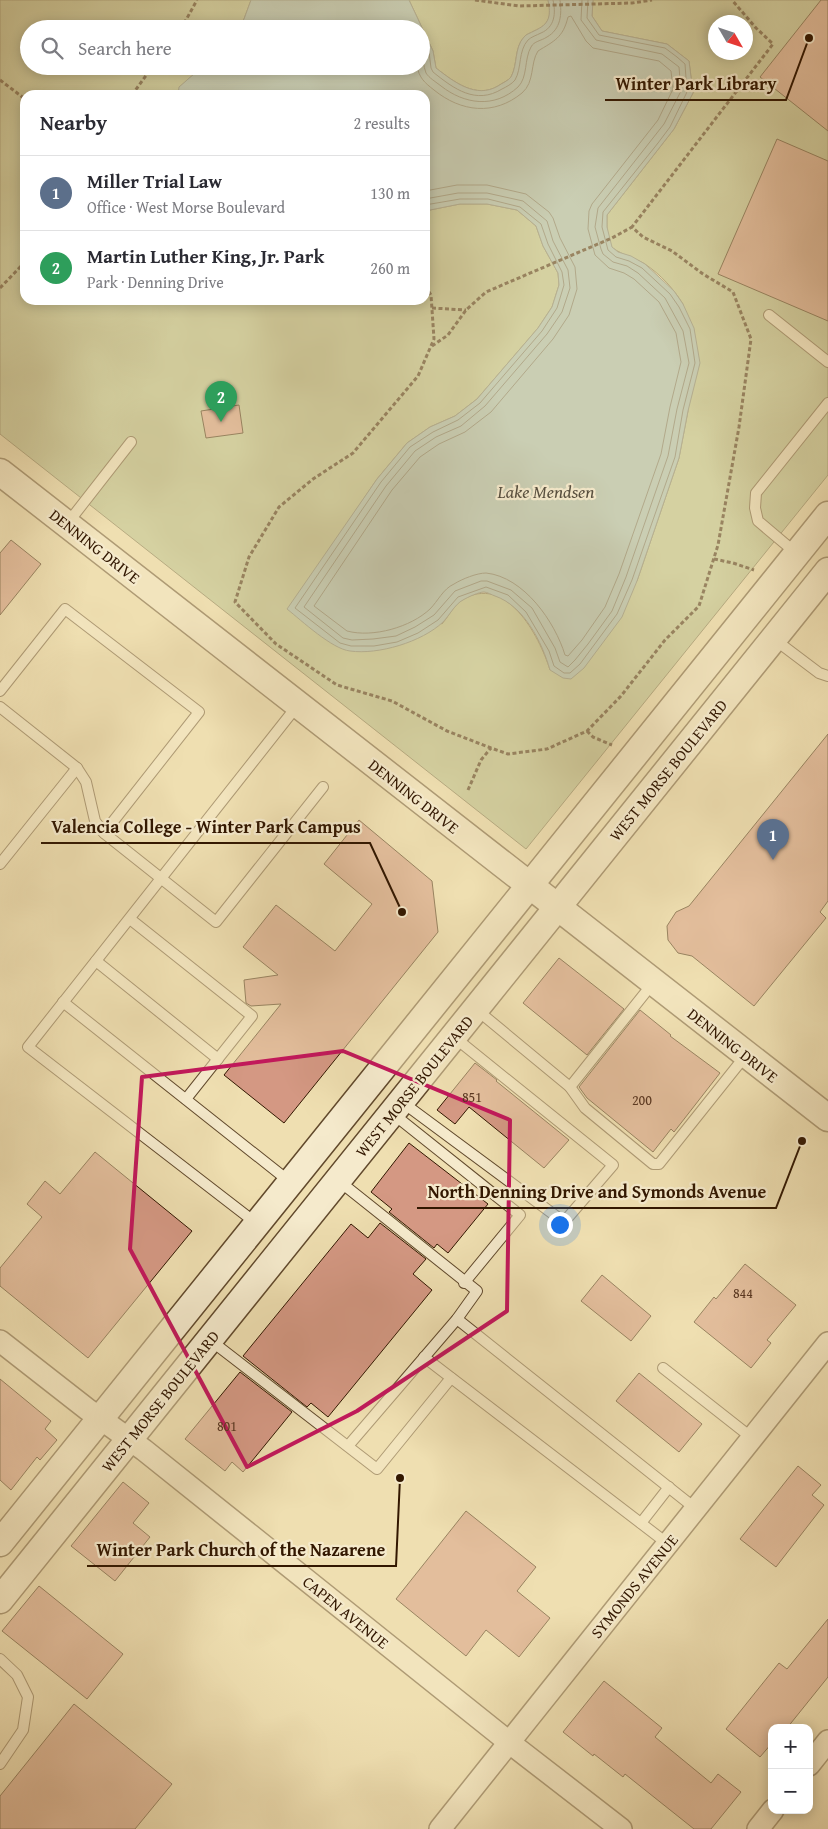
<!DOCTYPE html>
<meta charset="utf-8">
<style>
body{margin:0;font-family:"Gentium Book Plus",serif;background:#f2f2f3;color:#2b2b33}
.controls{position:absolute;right:15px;bottom:15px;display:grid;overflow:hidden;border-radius:10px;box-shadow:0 2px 12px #0003}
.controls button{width:45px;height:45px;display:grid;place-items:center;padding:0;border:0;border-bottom:1px solid #e1e1e2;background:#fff;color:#2b2b33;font:25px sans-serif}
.compass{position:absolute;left:708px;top:15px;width:45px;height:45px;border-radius:50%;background:#fff;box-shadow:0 2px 12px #0003;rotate:129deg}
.you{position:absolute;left:559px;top:1224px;width:18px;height:18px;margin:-12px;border:4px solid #fff;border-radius:50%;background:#1a73e8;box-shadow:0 0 0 8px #1a73e833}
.badge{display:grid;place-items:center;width:32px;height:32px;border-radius:50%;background:#0b8043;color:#fff;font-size:16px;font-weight:700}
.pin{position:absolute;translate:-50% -41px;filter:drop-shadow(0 1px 2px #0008)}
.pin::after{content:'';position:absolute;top:26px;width:18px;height:15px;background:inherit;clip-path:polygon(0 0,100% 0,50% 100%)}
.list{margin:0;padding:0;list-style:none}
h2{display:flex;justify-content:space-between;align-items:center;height:65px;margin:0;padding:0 20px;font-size:21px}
h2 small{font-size:16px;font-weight:400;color:#7c7c81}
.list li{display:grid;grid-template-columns:32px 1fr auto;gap:15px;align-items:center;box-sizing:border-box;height:75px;padding:0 20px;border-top:1px solid #e1e1e2}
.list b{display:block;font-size:19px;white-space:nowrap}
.list p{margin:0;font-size:16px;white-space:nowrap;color:#7c7c81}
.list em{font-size:16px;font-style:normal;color:#7c7c81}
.icon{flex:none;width:28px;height:28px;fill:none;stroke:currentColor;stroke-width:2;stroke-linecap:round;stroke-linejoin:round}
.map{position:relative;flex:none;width:828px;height:1829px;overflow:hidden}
.search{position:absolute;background:#fff;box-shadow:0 2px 12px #0003;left:20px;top:20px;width:410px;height:55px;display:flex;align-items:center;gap:12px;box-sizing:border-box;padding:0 18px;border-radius:28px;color:#7c7c81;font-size:19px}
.panel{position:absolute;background:#fff;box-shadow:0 2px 12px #0003;left:20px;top:90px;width:410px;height:215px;border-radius:15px}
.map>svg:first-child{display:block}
.green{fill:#b5c28f;stroke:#746c48;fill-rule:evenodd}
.water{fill:#9ebab6;stroke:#73796d}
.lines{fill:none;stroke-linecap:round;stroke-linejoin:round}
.shore{stroke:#68685b;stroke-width:1}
.building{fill:#d49883;stroke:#321700}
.service-casing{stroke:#61492c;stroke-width:12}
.minor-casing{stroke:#61492c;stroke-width:24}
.tertiary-casing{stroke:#61492c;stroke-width:29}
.path{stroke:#321700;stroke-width:3;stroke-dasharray:4 2.5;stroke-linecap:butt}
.service{stroke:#f5eacc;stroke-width:10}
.minor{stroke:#f5eacc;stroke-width:21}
.tertiary{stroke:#f5eacc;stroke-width:26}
.marked{fill:none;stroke:#c2185b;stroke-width:4;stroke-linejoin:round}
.labels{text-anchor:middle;stroke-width:4.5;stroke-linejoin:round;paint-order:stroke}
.number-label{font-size:14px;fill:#5a3721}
.street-label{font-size:16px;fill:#321700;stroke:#f5eacc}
.water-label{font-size:18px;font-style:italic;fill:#585040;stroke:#f5eacc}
.leader{fill:none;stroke:#321700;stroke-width:2}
.callout-dot{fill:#321700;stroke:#f5eacc;stroke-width:2}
.callout-label{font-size:18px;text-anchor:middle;font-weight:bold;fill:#321700;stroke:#f5eacc;stroke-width:4.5;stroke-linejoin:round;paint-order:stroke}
</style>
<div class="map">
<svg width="828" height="1829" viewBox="0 0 828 1829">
<rect width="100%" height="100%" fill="#efdfb1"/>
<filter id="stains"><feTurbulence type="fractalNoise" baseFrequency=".004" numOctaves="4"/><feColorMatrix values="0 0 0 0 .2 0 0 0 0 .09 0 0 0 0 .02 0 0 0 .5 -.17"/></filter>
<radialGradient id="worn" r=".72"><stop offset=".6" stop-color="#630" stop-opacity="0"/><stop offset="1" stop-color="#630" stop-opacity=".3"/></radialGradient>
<g class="green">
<path d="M0,0H251L244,19L237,29H29V66H203L180,87L178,95H25V300H425V211L460,204H487L517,210L536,226L543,246L558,273L559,285L552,307L538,328L477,399L455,416L430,427L407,443L377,479L323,559L442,624C448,617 454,605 462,600C506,573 539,635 550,670L637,581L679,458L688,411L683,304C673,288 661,275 645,264C637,259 615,252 611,246C606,237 607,225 607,215L674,129L693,93L689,61L667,44L602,31L592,16L593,0H828V475L526,849L0,434ZM716,22H746V52H716Z"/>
<path d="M409,0H548C552,16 550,24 534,31C531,33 526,34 524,37C514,48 518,64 511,77C508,81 502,83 498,86C476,99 454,82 436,68L433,51Z"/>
</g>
<path class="water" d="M251,0H409L433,51L436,68C454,82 476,99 498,86C502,83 508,81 511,77C518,64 514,48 524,37C526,34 531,33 534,31C550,24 551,16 548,0H593L592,16L602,31L667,44L689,61L693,93L674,129L607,215V227L612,247L618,252L631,256L645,264L674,291L683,304L694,328L700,363L688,411L679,458L637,581L622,617L584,668L571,679L563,678L550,670C542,642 524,606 495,596C492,595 487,592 484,592C479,592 468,597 463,600C455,604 449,616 443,622C422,642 378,655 350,651C332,649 302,621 287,609L377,479L407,443L430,427L455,416L477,399L538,328L552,307L559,285L558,273L543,246L536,226L517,210L487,204H460L425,211V95H178L179,87L203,66H421V29H237L244,19Z"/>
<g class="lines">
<g class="shore">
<path d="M421,34L429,52L431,68L433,72C454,89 476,105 502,89C506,87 512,84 515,80C522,68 518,51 528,40C531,37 537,35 541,33C555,27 556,13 553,0"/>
<path d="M421,51C424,58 423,66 426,73C429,78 436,82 441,86C464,104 494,109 518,87C528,77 524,59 531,47C534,41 541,41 547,37C561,29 562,14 560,0"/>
<path d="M417,66C419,78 425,83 434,90C461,112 494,116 522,93C535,82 530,63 538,51C554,41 563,38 568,17L571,16L586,41L593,48L659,61L671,71L673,89L658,120L592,204L589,211L588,229L595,255L609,268L624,273L634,279L659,302L676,333L681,362L670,407L661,454L619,574L605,607L582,640L568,656L565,655C555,622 524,577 486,573C477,573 462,579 454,584C443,589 438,601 430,609C411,627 373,638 347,631L314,606L392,490L420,457L439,444L465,432L491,412L553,339L569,315L577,289L575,267L560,238L553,218L549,212L526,194L487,185H457L425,191"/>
<polyline points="425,199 458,193 487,193 523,201 547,221 553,241 568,270 570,288 562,312 547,334 485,406 461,426 436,437 415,451 386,486 304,607 343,638 352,640 373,639 396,636 415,627 434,615 455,591 481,581 487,581 511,590 532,608 555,648 560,662 568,667 575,660 588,644 612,611 626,577 668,456 677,409 689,363 683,331 665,298 638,273 627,266 613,262 603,254 601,249 595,227 598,208 664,124 681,91 679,67 662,54 596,40 581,20 582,0"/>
<polyline points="425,205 460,199 488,199 520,207 541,224 548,244 562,272 564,285 557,308 542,331 480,403 458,420 433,432 410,447 381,482 295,608 340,643 351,646 374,646 397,642 418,633 438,620 458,597 486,587 508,595 526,612 549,651 554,666 564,673 570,673 580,664 617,614 632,580 675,457 683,410 695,363 690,329 679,307 670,294 642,268 629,261 616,257 608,250 602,227 603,212 658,143 670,127 687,92 685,64 677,57 665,48 599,35 587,18 588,0"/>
</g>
</g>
<g class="building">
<polygon points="821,0 828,0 828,131 760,77"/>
<polygon points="777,139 828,161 828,321 718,274"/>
<polygon points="239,405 243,433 206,438 201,411"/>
<polygon points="11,540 41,564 0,615 0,553"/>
<polygon points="828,734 828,901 820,912 826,918 754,1006 692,956 678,953 668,940 667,926 676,912 689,906"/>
<polygon points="359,820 432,881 438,932 284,1123 224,1075 281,1004 251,1006 246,1003 244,980 278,975 243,947 276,905 335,951 372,904 324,864"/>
<polygon points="559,958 624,1009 587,1055 523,1003"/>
<polygon points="640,1010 671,1035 670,1036 720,1073 674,1132 671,1129 653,1152 587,1098 579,1087"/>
<polygon points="475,1063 497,1080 496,1081 569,1140 544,1168 469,1107 455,1124 437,1110"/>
<polygon points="409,1143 488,1204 448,1253 437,1244 434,1248 389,1212 392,1209 371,1192"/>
<polygon points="95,1152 192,1231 88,1358 0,1286 0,1268 42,1217 27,1204 45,1181 60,1194"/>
<polygon points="380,1223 426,1259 413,1274 432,1290 328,1417 311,1403 307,1407 243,1356 351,1224 368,1238"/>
<polygon points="745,1264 796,1305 767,1340 771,1343 751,1368 694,1322 714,1297 716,1299"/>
<polygon points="602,1275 651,1316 631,1341 581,1301"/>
<polygon points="240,1372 292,1412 243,1472 232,1462 225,1471 185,1439"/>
<polygon points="639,1373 702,1424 679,1452 616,1401"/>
<polygon points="0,1379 51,1421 45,1429 57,1440 40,1460 37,1457 11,1490 0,1480"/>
<polygon points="798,1466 821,1485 812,1495 824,1505 776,1567 740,1539"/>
<polygon points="123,1482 149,1503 133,1523 150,1537 115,1581 71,1546"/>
<polygon points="466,1511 536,1567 517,1591 550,1618 519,1657 486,1630 466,1656 396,1599"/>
<polygon points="39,1586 123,1654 87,1699 2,1631"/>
<polygon points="828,1619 828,1677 787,1728 772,1728 772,1743 760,1757 726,1729 779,1663 787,1669"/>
<polygon points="604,1681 662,1728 655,1737 711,1783 718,1774 741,1792 711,1829 694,1829 625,1774 623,1777 594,1754 593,1756 563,1732"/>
<polygon points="74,1704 172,1784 135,1829 0,1829 0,1796"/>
</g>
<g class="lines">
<defs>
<g id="service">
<polyline points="769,315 828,362"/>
<polyline points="67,524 131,442"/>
<polyline points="796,553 758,521 755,508 756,493 828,403"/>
<polyline points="774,639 819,673 828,676"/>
<polyline points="0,691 65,609 199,712 104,833 216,922 323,787"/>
<polyline points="0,707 77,768 86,782 95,821 104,833"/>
<polyline points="0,864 77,768"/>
<polyline points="130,919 252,1016 186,1099"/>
<polyline points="96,961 218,1059"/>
<polyline points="63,1002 290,1182"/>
<polyline points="477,1010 570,1087 585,1108 653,1164 659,1164 746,1055"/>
<polyline points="570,1087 653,983"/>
<polyline points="402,1102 564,1222 613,1165 454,1037"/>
<polyline points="392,1113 520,1215 464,1283"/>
<polyline points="339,1181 477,1291 457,1319 348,1446"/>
<polyline points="256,1223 28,1047 297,706"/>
<polyline points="457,1319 696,1509"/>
<polyline points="210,1340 377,1469 451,1378"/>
<polyline points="424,1357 668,1544"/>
<polyline points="663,1368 752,1438"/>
<polyline points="641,1523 669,1487"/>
<polyline points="0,1659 17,1675 28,1697 23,1730 0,1764"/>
</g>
<g id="minor">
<polyline points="0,1341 87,1409 144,1450 510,1743 621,1829"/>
<polyline points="809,1765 828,1741"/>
<polyline points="440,1829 828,1343"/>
<polyline points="758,1829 773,1810"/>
</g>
<g id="tertiary">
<polyline points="0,472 828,1118"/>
<polyline points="0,1543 828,515"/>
<polyline points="0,1600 828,571"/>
</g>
</defs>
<use href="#service" class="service-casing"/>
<use href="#minor" class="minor-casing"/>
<use href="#tertiary" class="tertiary-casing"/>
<g class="path">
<polyline points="475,0 519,6 632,3 652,0"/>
<polyline points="181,29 197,0"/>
<polyline points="0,80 25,99"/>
<polyline points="132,95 153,66"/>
<polyline points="425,286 431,295 434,339 418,376 353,453 313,479 279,507 249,557 235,602 276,644 337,685 392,701 447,731 491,748 508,754 547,749 587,731 621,696 665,640 699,606 718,545 739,427 751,339 733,292 703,274 672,251 643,237 632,227 773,44 756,28 732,0"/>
<polyline points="0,288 25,262"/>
<polyline points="432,308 466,310"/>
<polyline points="432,346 448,335 466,310 486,292 612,238 632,227"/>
<polyline points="714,559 733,563 754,570"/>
<polyline points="587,731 593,737 612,745"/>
<polyline points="468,790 481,760 491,748"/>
</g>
<use href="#service" class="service"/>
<use href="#minor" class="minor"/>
<use href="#tertiary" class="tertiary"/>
</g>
<path d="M0 0H828V1829H0ZM343,1051L510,1120L507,1311L357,1411L247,1467L130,1249L142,1077Z" fill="#efdfb1" fill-opacity=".55" fill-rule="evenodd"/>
<path class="marked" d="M343,1051L510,1120L507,1311L357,1411L247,1467L130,1249L142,1077Z"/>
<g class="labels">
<g class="number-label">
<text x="472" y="1102">851</text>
<text x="642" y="1105">200</text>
<text x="743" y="1298">844</text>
<text x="227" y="1431">801</text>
</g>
<g class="street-label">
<text transform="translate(95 546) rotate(38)" y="6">DENNING DRIVE</text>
<text transform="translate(668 770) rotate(-51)" y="6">WEST MORSE BOULEVARD</text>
<text transform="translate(414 796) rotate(38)" y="6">DENNING DRIVE</text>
<text transform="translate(733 1045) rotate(38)" y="6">DENNING DRIVE</text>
<text transform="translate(414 1086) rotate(-51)" y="6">WEST MORSE BOULEVARD</text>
<text transform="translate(160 1401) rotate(-51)" y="6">WEST MORSE BOULEVARD</text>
<text transform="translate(634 1586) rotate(-51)" y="6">SYMONDS AVENUE</text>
<text transform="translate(346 1612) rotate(39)" y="6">CAPEN AVENUE</text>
</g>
<g class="water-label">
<text x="546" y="498">Lake Mendsen</text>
</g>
</g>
<path class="leader" d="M809 38L786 100H605M402 912L370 843H41M802 1141L776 1208H417M400 1478L396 1566H87"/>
<g class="callout-dot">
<circle cx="809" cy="38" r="5"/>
<circle cx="402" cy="912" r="5"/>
<circle cx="802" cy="1141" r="5"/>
<circle cx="400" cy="1478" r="5"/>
</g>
<g class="callout-label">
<text x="696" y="90">Winter Park Library</text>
<text x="206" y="833">Valencia College - Winter Park Campus</text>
<text x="597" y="1198">North Denning Drive and Symonds Avenue</text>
<text x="241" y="1556">Winter Park Church of the Nazarene</text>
</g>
<rect width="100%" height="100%" filter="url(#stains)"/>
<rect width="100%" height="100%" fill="url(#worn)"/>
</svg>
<div class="controls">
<button>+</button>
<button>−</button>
</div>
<svg class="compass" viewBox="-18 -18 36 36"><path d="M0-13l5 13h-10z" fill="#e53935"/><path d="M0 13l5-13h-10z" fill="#7c7c81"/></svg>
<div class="you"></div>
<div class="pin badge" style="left:773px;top:860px;background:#5c6f8a">1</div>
<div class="pin badge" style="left:221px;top:422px;background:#2e9e5b">2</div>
<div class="search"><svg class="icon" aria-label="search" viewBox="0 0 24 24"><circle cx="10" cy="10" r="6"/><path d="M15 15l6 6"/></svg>Search here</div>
<section class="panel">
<h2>Nearby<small>2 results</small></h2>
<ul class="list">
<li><span class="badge" style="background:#5c6f8a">1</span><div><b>Miller Trial Law</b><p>Office · West Morse Boulevard</p></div><em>130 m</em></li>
<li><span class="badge" style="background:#2e9e5b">2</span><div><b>Martin Luther King, Jr. Park</b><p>Park · Denning Drive</p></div><em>260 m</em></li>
</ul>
</section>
</div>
